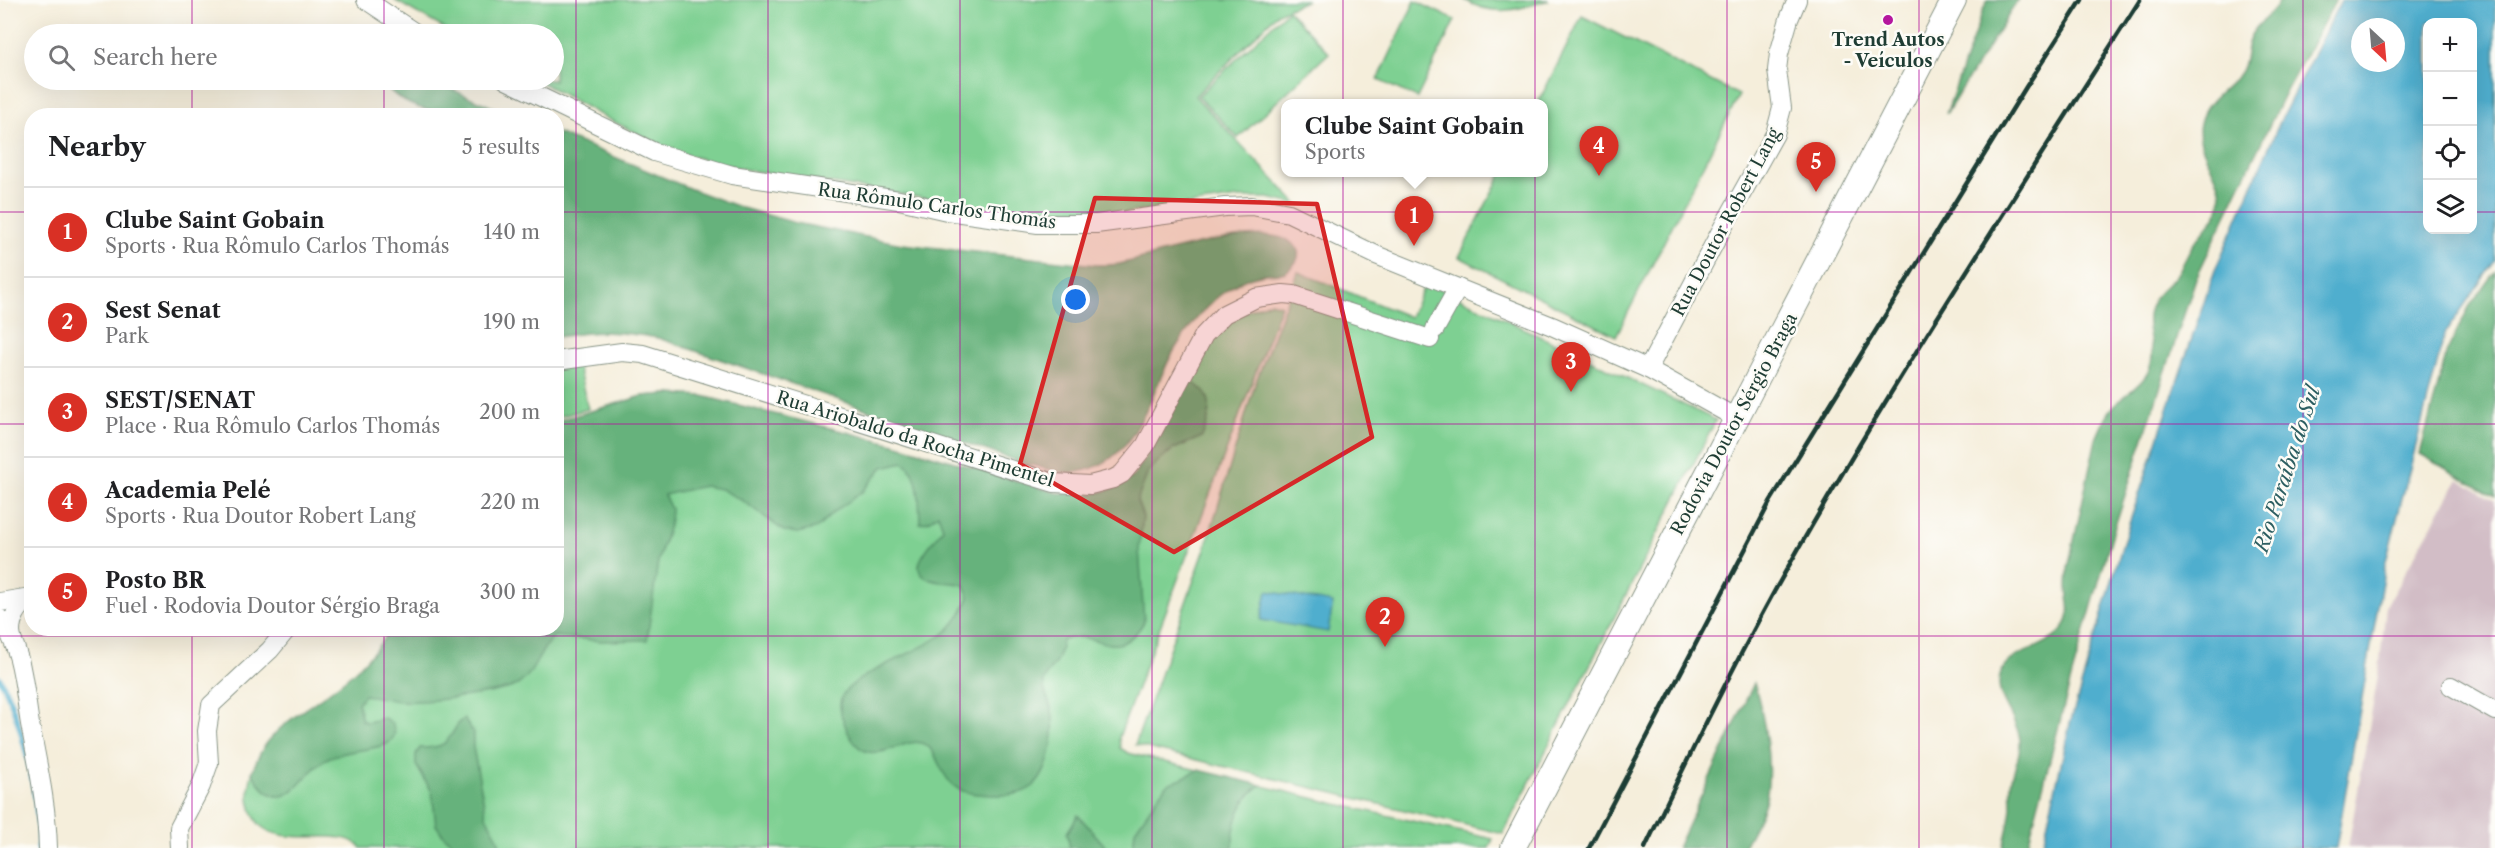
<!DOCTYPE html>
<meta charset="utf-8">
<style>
body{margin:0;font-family:"Libre Caslon Text",serif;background:#f2f2f2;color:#202124}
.controls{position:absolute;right:18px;top:18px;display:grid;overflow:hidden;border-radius:12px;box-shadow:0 6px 24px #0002}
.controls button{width:54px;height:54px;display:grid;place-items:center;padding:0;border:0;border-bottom:2px solid #e0e0e0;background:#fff;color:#202124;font:30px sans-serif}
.compass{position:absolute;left:2351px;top:18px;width:54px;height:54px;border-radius:50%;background:#fff;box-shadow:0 6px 24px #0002;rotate:154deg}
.you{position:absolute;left:1076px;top:300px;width:21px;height:21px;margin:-15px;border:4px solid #fff;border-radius:50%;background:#1a73e8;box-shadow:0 0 0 9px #1a73e833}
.badge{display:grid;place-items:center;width:39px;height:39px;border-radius:50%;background:#d93025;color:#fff;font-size:20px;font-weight:700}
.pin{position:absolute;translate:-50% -50px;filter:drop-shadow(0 2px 3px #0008)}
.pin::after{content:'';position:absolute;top:32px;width:21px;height:18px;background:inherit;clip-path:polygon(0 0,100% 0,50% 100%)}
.popup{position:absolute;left:1281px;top:99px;width:267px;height:78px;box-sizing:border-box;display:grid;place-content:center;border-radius:12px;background:#fff;filter:drop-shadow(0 2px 4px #0005);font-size:20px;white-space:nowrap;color:#757577}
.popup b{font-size:22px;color:#202124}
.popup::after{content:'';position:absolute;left:50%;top:100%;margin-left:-12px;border:12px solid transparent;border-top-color:#fff}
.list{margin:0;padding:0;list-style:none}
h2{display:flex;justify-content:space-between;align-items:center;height:78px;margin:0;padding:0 24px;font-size:26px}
h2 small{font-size:20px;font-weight:400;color:#757577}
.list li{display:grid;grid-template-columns:39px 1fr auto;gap:18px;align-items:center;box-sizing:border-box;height:90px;padding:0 24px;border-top:2px solid #e0e0e0}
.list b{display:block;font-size:22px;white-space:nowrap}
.list p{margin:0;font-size:20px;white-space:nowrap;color:#757577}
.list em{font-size:20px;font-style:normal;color:#757577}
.icon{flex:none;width:33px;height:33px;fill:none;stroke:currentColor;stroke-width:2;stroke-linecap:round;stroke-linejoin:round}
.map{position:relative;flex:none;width:2495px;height:848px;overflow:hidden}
.search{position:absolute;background:#fff;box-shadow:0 6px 24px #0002;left:24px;top:24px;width:540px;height:66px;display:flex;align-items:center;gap:15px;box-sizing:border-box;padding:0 21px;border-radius:33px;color:#757577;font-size:22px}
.panel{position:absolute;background:#fff;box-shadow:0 6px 24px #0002;left:24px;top:108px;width:540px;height:528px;border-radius:24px}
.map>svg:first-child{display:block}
.industrial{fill:#d2bdc6}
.green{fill:#7ed092;stroke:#4e8663;stroke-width:1.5}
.forest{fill:#66b27c;stroke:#427858;stroke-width:1.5}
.water{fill:#4faece;stroke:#377681;stroke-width:1.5;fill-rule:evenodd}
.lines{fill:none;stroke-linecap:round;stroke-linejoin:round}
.stream{stroke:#4faece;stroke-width:5}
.street-casing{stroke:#8a9688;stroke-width:20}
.secondary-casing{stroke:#8a9688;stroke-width:26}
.street{stroke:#fff;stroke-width:18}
.secondary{stroke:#fff;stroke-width:24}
.rail{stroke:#1f3d34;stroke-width:4.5}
.marked{fill:#d62828;fill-opacity:0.2;stroke:#d62828;stroke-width:4.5;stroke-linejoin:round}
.grid{fill:none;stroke:#b5179e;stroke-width:1.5;stroke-opacity:0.55}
.poi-dot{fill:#b5179e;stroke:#fdfcf7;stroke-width:2}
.labels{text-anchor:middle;stroke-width:5;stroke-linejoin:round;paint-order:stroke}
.poi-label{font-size:18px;font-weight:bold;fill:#1f3d34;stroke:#fdfcf7}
.street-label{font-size:18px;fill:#1f3d34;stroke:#fdfcf7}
.water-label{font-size:20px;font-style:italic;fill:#2d5f62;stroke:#fdfcf7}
</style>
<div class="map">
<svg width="2495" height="848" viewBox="0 0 2495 848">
<rect width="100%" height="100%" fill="#fdfcf7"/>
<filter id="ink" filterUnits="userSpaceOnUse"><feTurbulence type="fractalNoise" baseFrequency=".0167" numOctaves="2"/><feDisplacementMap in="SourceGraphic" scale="12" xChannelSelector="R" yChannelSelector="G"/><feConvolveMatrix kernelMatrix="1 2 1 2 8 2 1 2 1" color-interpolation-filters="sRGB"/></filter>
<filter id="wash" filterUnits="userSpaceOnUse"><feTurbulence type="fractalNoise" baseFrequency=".008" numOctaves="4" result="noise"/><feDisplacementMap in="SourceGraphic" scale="24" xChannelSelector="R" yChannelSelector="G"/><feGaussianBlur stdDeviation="1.35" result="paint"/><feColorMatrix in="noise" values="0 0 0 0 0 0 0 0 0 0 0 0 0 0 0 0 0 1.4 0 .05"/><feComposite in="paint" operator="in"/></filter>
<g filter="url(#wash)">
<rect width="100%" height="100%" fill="#f5eedb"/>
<polygon class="industrial" points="2458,479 2495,501 2495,848 2348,848 2379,670 2386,606"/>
<g class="green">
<polygon points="394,0 1307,0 1278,13 1195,96 1298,205 1268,198 1239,198 1067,221 748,170 678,153 606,118 537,80 554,80 554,34 454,34"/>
<path d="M1465,0H1549C1520,9 1493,18 1465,0Z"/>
<polygon points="1415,1 1455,20 1417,98 1378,80"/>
<polygon points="1288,10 1329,53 1238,138 1198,96"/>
<polygon points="1582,16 1739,95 1616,336 1459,257 1502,173 1543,172 1543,104 1538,103"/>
<polygon points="1298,272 1410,317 1426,282 1716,420 1503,834 1135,745 1205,549 1255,384"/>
<path d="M1270,302L1281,305L1136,691L1119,737L1120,748L1128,753L1341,805L1493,839L1489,848H361C343,825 290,848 262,827C252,818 248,802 249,789C257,726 311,712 352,674C367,660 381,646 390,629L556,628L557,421L643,396L667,394L702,396L898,445L1057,493L1092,494L1109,490L1133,477L1144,462L1213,339L1237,314Z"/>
<polygon points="577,363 588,409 557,417 557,368"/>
</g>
<g class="forest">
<polygon points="1988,0 2018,0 1946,114 1983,10"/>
<path d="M2280,0H2336L2285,93L2196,278L2114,529L2072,675L2027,848H2003C2006,835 2010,821 2011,807C2011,800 2010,792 2011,784C2013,768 2021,757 2020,740C2018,718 1994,698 2000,676C2008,645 2063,652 2069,614C2071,605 2067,596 2067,587C2067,581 2068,574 2068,568L2096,439C2101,427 2105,416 2113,407C2124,394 2145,384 2150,367C2158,344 2139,326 2153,301C2159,290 2170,284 2177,274C2184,264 2187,252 2195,242C2203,231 2214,222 2219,209C2230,180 2193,153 2200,123C2205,100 2226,90 2239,74C2248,63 2244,47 2251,35C2258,22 2273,14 2280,0Z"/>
<path d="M382,80H431L510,115C469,116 405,119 382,80Z"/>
<path d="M557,133L691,189L742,208L796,223L902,244L1096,265C1103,265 1111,265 1119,264C1151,258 1278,213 1297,249C1302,258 1293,266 1286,272C1279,274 1271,273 1264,274C1247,277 1232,285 1219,296C1202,310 1187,330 1175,349C1148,394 1139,463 1077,472C1060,475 1039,466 1023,463L658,338C617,331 598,330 557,337Z"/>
<polygon points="2495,271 2495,497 2420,454 2447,351 2469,307"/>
<path d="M1189,379C1193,383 1197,385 1201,389C1216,400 1208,423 1202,437L1174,449L1160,460L1148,472L1137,501L1143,517L1139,548L1144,622C1115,668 1096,626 1062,640C1061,647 1060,655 1056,662C1052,668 1046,673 1044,681C1042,691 1050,701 1052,711C1056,732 1050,774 1032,787C1019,796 1007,795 992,795C963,793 952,793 939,764C936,757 932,748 926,745C903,731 869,779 847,730C843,720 838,709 841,699C847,676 922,651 943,634C955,625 964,610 969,597L964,585C954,582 945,583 936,581C898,573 934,543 943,528L938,514L929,521L920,523C919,504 921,472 903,462L883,467L863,491L834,512L817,528L798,533L784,531L743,501L721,489L704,486L664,495L671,509L670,522L658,561L647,640L601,641L554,636C539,650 536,672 519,684C503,694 421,703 400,701C388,700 377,696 364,695L358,703L362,721L368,722L384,718L392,723C396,733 396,737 387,744C368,751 343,751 328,758C300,772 285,827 252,773C264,732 294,718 326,694C351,676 375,655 390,629L556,628L557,421L643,396L667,394L702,396L898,445L1057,493L1092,494L1109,490L1133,477L1162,430Z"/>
<path d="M1754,683C1764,715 1774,769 1765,802C1761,818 1750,834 1743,848H1677Z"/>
<path d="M464,719L473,732V747L486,815C490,827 499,834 500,848H458L443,835L436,825L432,792L416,765V754L420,748C446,748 447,743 459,722Z"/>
<path d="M1199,770L1261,785C1241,798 1232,825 1233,848H1133L1135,830L1166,785Z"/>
<polygon points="1078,815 1107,848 1070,848 1067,833"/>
</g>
<g class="water">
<path d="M2341,0H2495V261L2445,333L2385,565L2336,848H2042L2070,724L2126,533L2215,270L2282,117ZM2428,22H2472V230H2428ZM2360,27H2396V63H2360Z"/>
<polygon points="1267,591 1333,603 1328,632 1261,620"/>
</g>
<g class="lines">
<path class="stream" d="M0,678C22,720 40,800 38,848"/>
</g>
</g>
<g filter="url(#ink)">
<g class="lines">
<defs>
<g id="street">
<polyline points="366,0 417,34"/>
<polyline points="506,80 654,152 732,175 899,200 947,211 1038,224 1096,224 1225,207 1252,206 1289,213 1376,255 1552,326 1648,369 1738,419"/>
<polyline points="1435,329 1458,288"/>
<polyline points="556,361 622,352 643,354 1054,483 1090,485 1113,479 1122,474 1145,446 1204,335 1224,314 1256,298 1283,294 1294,295 1430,339"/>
<polyline points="1648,369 1723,227 1775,134 1782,108 1777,70 1779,54 1789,19 1797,0"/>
<polyline points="0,602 31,597"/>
<path d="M0,619C23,647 24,690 30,724C38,766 47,806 48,848"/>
<path d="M12,639C8,622 17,606 32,598"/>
<polyline points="2451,686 2495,711"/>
<polyline points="180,848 179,828 201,786 209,763 207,731 211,705 270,650 288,628"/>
</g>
<polyline id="secondary" points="1513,848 1954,0"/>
</defs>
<use href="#street" class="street-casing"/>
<use href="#secondary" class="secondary-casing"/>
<use href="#street" class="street"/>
<use href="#secondary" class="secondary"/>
<g class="rail">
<polyline points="1589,848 1770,502 2026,87 2082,0"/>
<path d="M1645,848C1686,762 1728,676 1774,592C1887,390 2015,196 2140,0"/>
</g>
</g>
</g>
<path class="marked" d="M1095,198L1317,204L1372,437L1174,552L1020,464Z"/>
<path class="grid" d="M192,0V34M384,0V34M576,0V848M768,0V848M960,0V848M1152,0V848M1343,0V848M1535,0V848M1727,0V848M1919,0V848M2111,0V848M2303,0V848M192,80V116M384,80V116M0,212H32M556,212H2428M2472,212H2495M0,424H32M556,424H2495M192,628V848M384,628V848M0,636H2495"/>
<circle class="poi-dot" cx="1888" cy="20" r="6"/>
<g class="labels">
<g class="poi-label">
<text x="1888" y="46">Trend Autos<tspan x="1888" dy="21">- Veículos</tspan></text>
</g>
<g class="street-label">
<text transform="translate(937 206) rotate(8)" y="6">Rua Rômulo Carlos Thomás</text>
<text transform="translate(1726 222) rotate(-62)" y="6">Rua Doutor Robert Lang</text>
<text transform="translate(1734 424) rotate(-62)" y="6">Rodovia Doutor Sérgio Braga</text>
<text transform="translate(915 439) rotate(17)" y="6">Rua Ariobaldo da Rocha Pimentel</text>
</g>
<g class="water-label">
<text transform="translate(2287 469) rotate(-72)" y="7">Rio Paraíba do Sul</text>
</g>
</g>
</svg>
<div class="controls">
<button>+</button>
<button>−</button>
<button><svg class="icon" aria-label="locate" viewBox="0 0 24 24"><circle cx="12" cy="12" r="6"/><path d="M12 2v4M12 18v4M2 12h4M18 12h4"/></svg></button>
<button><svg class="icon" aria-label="layers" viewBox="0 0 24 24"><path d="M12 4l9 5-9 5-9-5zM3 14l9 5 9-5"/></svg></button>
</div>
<svg class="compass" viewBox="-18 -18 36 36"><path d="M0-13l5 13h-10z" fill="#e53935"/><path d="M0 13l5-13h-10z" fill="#757577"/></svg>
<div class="you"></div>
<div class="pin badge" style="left:1414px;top:246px">1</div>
<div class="popup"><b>Clube Saint Gobain</b>Sports</div>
<div class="pin badge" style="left:1385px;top:647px">2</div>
<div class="pin badge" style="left:1571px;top:392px">3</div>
<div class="pin badge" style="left:1599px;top:176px">4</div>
<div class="pin badge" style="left:1816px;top:192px">5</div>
<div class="search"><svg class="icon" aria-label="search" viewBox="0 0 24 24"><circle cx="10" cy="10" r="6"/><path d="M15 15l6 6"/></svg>Search here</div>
<section class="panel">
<h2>Nearby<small>5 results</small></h2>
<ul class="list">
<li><span class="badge">1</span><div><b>Clube Saint Gobain</b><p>Sports · Rua Rômulo Carlos Thomás</p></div><em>140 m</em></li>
<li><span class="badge">2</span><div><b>Sest Senat</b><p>Park</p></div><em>190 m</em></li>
<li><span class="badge">3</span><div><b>SEST/SENAT</b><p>Place · Rua Rômulo Carlos Thomás</p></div><em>200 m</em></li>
<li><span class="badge">4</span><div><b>Academia Pelé</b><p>Sports · Rua Doutor Robert Lang</p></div><em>220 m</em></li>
<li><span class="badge">5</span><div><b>Posto BR</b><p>Fuel · Rodovia Doutor Sérgio Braga</p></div><em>300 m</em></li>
</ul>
</section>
</div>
